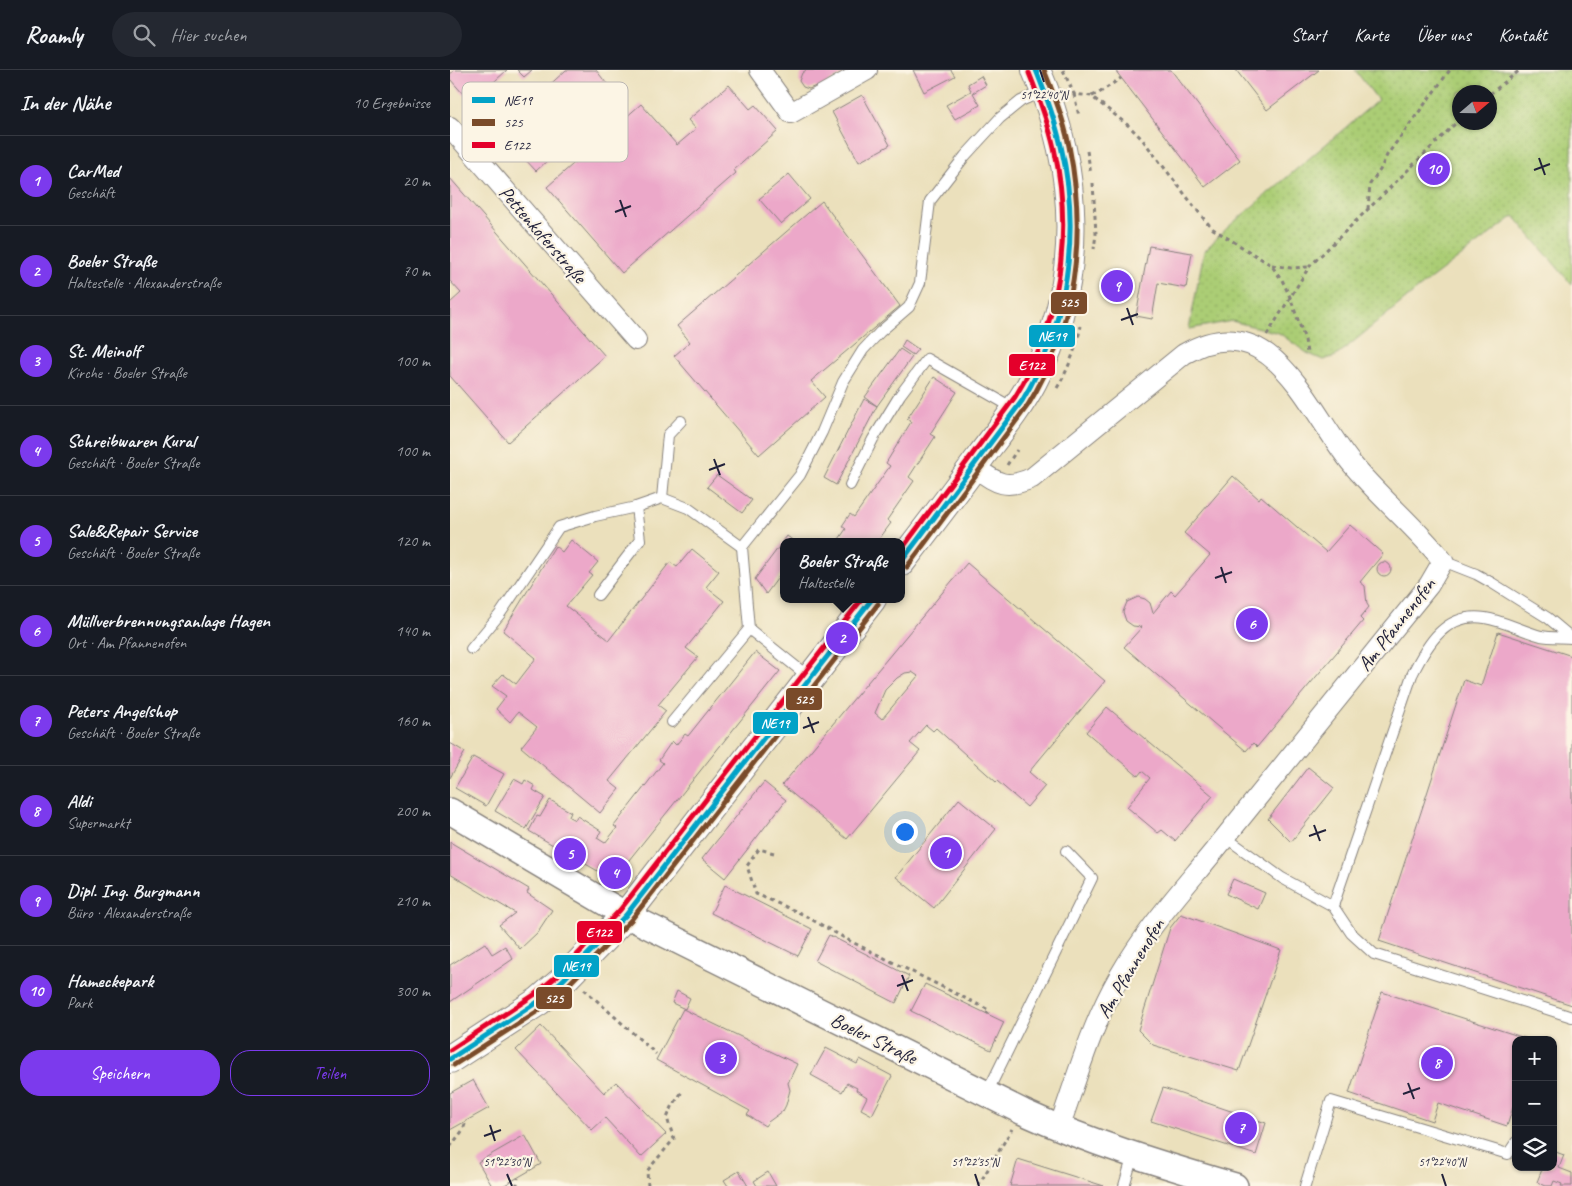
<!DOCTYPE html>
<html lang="de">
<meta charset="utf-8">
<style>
body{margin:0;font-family:Caveat,sans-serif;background:#242831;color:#f1f3f6}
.controls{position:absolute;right:15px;bottom:15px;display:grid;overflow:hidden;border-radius:10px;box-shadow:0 1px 4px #0004}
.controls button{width:45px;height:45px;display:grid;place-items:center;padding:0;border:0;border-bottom:1px solid #363941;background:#171b24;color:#f1f3f6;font:25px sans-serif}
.compass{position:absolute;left:1002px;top:15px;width:45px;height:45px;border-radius:50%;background:#171b24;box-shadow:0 1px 4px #0004;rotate:70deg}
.you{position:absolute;left:454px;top:761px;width:18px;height:18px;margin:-12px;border:4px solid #fff;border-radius:50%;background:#1a73e8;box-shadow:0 0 0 8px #1a73e833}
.badge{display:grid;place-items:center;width:32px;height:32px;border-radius:50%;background:#7c3aed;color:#fff;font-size:16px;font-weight:700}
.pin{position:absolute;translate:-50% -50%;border:2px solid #fff;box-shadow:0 1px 5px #0006}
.popup{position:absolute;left:330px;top:468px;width:125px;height:65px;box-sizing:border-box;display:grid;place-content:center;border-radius:10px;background:#171b24;filter:drop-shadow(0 1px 4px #0005);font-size:16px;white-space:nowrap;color:#9ea1a6}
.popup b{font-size:19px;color:#f1f3f6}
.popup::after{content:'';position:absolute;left:50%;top:100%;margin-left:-10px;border:10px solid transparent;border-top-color:#171b24}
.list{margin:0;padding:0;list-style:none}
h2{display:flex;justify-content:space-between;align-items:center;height:65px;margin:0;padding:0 20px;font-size:21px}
h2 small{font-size:16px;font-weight:400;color:#9ea1a6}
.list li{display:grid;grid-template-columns:32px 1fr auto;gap:15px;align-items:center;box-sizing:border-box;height:90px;padding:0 20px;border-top:1px solid #363941}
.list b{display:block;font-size:19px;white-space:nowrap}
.list p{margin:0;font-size:16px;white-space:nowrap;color:#9ea1a6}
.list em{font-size:16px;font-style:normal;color:#9ea1a6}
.actions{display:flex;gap:10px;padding:15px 20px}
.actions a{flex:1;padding:11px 0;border:1px solid #7c3aed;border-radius:20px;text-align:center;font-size:18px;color:#7c3aed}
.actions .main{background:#7c3aed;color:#fff}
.icon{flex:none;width:28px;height:28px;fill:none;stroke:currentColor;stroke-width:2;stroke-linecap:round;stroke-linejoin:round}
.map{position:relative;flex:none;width:1122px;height:1116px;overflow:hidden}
header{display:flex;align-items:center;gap:30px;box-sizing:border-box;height:70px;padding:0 25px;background:#171b24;border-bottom:1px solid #363941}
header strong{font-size:24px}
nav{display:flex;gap:28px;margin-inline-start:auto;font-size:18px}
.search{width:350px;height:45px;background:#242831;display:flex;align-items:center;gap:12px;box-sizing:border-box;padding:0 18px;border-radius:28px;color:#9ea1a6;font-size:19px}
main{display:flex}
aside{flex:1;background:#171b24}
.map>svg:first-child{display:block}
.park{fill:url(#park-dots);stroke:#667858;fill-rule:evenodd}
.building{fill:#eca8c9;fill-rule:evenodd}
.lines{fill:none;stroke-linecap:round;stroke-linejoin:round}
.service-casing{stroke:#86817c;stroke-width:12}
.minor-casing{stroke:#86817c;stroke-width:22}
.tertiary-casing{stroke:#86817c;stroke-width:28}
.secondary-casing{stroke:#86817c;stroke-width:30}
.path{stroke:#86817c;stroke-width:3;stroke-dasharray:4 4;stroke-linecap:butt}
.service{stroke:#fff;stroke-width:10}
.minor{stroke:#fff;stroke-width:20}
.tertiary{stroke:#fff;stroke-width:25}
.secondary{stroke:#fff;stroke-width:28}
.bus-1-casing{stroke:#fcf5e5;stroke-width:9}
.bus-2-casing{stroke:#fcf5e5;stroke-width:9}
.bus-3-casing{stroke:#fcf5e5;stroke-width:9}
.bus-1{stroke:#02a2c7;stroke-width:5}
.bus-2{stroke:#7a4b2a;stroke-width:5}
.bus-3{stroke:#e4002b;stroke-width:5}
.ticks{fill:none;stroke:#22223b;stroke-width:2}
.labels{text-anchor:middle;stroke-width:4.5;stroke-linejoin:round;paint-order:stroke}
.street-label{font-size:20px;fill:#22223b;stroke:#fcf5e5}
.key{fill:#fcf5e5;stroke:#bbb6b2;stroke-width:1}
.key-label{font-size:14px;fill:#22223b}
.ticks-label{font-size:12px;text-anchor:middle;fill:#22223b;stroke:#fcf5e5;stroke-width:4.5;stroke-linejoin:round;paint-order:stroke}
.line-badge{stroke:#fcf5e5;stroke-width:2}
.badge-label{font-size:14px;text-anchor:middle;font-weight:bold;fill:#fff}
</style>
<header>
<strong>Roamly</strong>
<div class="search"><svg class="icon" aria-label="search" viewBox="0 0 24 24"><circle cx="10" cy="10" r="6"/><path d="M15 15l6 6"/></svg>Hier suchen</div>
<nav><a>Start</a><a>Karte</a><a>Über uns</a><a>Kontakt</a></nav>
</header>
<main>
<aside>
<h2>In der Nähe<small>10 Ergebnisse</small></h2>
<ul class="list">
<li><span class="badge">1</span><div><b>CarMed</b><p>Geschäft</p></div><em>20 m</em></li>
<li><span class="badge">2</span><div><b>Boeler Straße</b><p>Haltestelle · Alexanderstraße</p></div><em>70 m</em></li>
<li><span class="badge">3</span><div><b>St. Meinolf</b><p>Kirche · Boeler Straße</p></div><em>100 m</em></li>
<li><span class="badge">4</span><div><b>Schreibwaren Kural</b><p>Geschäft · Boeler Straße</p></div><em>100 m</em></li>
<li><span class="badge">5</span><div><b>Sale&amp;Repair Service</b><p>Geschäft · Boeler Straße</p></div><em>120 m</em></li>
<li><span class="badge">6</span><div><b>Müllverbrennungsanlage Hagen</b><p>Ort · Am Pfannenofen</p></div><em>140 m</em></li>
<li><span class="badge">7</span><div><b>Peters Angelshop</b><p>Geschäft · Boeler Straße</p></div><em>160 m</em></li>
<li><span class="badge">8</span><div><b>Aldi</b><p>Supermarkt</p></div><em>200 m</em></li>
<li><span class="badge">9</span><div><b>Dipl. Ing. Burgmann</b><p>Büro · Alexanderstraße</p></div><em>210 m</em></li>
<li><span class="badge">10</span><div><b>Hameckepark</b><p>Park</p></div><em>300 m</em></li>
</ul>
<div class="actions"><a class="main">Speichern</a><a>Teilen</a></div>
</aside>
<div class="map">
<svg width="1122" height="1116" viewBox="0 0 1122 1116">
<defs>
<pattern id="park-dots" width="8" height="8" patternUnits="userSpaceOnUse" patternTransform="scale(1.25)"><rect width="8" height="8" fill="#abcd75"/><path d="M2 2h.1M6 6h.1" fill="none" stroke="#93b066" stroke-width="1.8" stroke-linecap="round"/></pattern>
</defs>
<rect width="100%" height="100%" fill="#fcf5e5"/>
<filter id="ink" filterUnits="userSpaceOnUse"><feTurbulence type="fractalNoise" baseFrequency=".02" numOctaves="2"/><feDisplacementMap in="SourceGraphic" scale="10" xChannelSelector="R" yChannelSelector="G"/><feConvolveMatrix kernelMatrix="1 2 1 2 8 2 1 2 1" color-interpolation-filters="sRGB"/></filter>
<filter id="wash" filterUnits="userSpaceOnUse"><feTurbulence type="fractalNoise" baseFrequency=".0096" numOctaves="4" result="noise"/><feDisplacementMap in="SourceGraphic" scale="20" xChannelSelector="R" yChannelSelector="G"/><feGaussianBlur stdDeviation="1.12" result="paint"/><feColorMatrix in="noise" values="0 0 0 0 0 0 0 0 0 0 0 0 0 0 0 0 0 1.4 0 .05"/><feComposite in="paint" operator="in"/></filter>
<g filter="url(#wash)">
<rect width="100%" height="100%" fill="#ebe0bc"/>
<path class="park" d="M905,0H1122V215L1064,146L969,218L886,286L873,290L857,283L829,263L782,251L739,259L754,181L777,158L928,30ZM1009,22H1040V52H1009Z"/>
<g id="blocks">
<g class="building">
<polygon points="5,0 57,0 21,33 0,9 0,4"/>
<polygon points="67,0 82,0 74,7"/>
<polygon points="116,0 146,0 167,27 86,101 49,61"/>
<polygon points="356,0 400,0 367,19 366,16 359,19 353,17 349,11 352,3"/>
<polygon points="463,0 501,0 505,6 474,22"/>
<polygon points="665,0 721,0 790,90 755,117"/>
<polygon points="786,0 869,0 817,40"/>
<polygon points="531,6 536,15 523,23 530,35 505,49 496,35 521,21 518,14"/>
<polygon points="279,15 300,39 305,35 328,61 284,100 286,103 172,203 97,117 191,34 227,75 246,59 238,50"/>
<polygon points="412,25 440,75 409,92 382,42"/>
<polygon points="339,104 360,129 331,154 309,129"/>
<polygon points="0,108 155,286 58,372 0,306 0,233 11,223 0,211"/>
<polygon points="372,131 450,236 361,311 375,327 309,385 224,286 240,272 227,256"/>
<polygon points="699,176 742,183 736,218 708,213 702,249 686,246"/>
<polygon points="455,270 468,279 463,285 451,277"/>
<polygon points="450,279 462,287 427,336 415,327"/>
<polygon points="484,307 507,322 480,364 485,367 459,407 464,411 437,450 441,453 427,472 387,472 396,459 392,456 400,444 404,447 440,396 436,393 461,352 457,349"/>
<polygon points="414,329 427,336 386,415 374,408"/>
<polygon points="267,405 302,430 292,443 257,417"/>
<polygon points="783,406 809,429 811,426 876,482 900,455 933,484 910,512 915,516 917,534 919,537 910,548 913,551 807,677 803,673 796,681 674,577 692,557 683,556 676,551 673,542 677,532 688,527 695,529 700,533 703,543 721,521 725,525 760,485 734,463"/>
<polygon points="337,466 345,472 333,472 333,501 316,524 305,509"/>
<polygon points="121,470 148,492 139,503 142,505 116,536 159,570 220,492 227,497 242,479 269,501 256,517 274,531 236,578 248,587 208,635 216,641 159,711 169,719 150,743 71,677 87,657 68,642 60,652 46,639 56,626 42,616 53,604 66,614 86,588 53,561 105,476 112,482"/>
<circle cx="934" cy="499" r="7"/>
<path d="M517,493L655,611L579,702L595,716L577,737L547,711L546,712L486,658L483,661L476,655L460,673L470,681L397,769L332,715ZM462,602L468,606L432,649L425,643L435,620L447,608L455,603Z"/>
<polygon points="1048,562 1122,586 1122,935 929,871 1014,610 1031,616"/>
<polygon points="305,582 330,601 167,805 158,807 79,761 87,746 90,747 100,730 121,742 119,747 125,750 127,746 151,761 147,768 155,773 167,758 164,756 213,693 209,690 213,684 222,671 226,675 235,664 238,666"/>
<polygon points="657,637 763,726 725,771 712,760 708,763 677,737 700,708 692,701 688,706 636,662"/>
<polygon points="0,673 15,682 0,708"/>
<polygon points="23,687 54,704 36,736 5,718"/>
<polygon points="858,697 884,718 841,772 818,749"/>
<polygon points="64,709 73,714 75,710 85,716 83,720 95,727 76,759 45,741"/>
<polygon points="314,712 336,730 275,808 252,789"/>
<polygon points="509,729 546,759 484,838 446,807"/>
<polygon points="0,772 79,819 77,823 102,840 87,863 70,879 49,855 65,843 0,804"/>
<polygon points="783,809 815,823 808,839 776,824"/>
<polygon points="275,815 362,859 348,886 261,843"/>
<polygon points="731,844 831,880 789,1001 703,975 688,960 720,858"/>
<polygon points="379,865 459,906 446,933 365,891"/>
<polygon points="35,873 42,884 55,876 63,889 0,932 0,895"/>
<polygon points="475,914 554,952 541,980 461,941"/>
<polygon points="227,921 240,928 235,939 222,933"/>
<polygon points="932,922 1078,969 1066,970 1066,1028 1057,1056 988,1033 982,1051 899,1023"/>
<polygon points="233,939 347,994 338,1013 340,1020 336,1035 333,1041 318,1052 315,1056 297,1045 300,1041 206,990"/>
<polygon points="91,956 154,1023 166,1012 216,1064 191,1087 155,1048 142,1060 66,980"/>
<polygon points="376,978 407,994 410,989 442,1006 422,1045 411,1039 417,1027 406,1020 407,1018 397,1013 392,1022 361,1005"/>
<polygon points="23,1010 39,1038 0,1060 0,1023"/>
<polygon points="713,1018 816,1053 806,1085 701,1051"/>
<polygon points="75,1065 91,1094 53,1116 42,1116 28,1092"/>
<polygon points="1103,1081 1114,1085 1109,1098 1122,1103 1122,1116 1111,1116 1112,1114 1104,1111 1102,1116 1096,1116 1087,1112 1093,1097 1103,1097"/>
<polygon points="568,1089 654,1116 560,1116"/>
<polygon points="289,1101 298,1116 278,1116 274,1110"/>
<polygon points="318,1102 326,1116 307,1116 304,1111"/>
</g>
</g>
</g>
<g filter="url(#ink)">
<use href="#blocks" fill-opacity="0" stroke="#86817c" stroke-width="1"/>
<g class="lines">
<defs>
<g id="service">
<polyline points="400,415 423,369 450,325 477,289 565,339"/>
<polyline points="212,428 218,365 231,351"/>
<polyline points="993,491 1026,504 1042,513 1098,548 1122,568"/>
<polyline points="148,525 190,470 186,437"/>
<polyline points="21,579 50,544 109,457 145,446 186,437 212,428 238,438 292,477"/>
<polyline points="360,608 299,559 292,477 350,405 372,362 393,312 413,280 430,262 459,237 470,213 480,131 515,86 550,48 571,31 593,21"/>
<polyline points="222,652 299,559"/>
<polyline points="775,767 832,808 883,836 901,863 924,884 1122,947"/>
<path d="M883,836L962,605C977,574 996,542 1035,548C1054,551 1072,561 1091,566C1101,568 1112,567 1122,568"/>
<polyline points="537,1023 642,808 616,781"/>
<polyline points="674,1116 683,1085"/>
<polyline points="855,1116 881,1031 1058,1084 1066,1072"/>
</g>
<g id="minor">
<polyline points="310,0 341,43 417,0"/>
<polyline points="0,57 186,270"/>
<path d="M524,397C547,413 554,420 582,408L734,284C822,232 859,342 902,394C930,428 965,456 993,491L979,515C912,598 844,681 777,765C738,814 700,853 669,907C642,954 627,1007 609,1058"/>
</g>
<path id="tertiary" d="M0,741L176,845L573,1042C641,1073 713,1095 785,1116"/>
<g id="secondary">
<path d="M451,492C478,457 505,422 531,386C549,362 569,338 583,311C635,212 630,100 586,0"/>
<polyline points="0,989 89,931 112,911 176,845 422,529"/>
</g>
</defs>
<use href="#service" class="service-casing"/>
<use href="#minor" class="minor-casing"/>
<use href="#tertiary" class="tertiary-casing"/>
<use href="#secondary" class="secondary-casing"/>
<g class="path">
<polyline points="613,0 624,24 641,26 679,56 692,69 754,149 763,159 821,195 832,210 840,227 855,270 857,283"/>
<polyline points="624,24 629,46"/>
<polyline points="1040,24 1070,0"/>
<polyline points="642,26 649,23 671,8"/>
<polyline points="637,81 641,104"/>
<polyline points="643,113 646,164 644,179"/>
<polyline points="918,139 920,114 930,100 937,85 1000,0"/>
<polyline points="822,195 841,198 858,197"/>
<polyline points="817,265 859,197 1009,50"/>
<path d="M607,318C619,299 626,277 631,256"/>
<polyline points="557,395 567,380"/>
<polyline points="324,783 309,779 297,796 306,824 350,843 400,871 539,940 537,944"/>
<polyline points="134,919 206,984"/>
<polyline points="0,1077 13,1060 16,1051"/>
<polyline points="65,1116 67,1114 68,1108"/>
<polyline points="198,1116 197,1101 224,1069 217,1048 223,1035 232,1022"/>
<polyline points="528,1116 562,1059"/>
</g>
<use href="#service" class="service"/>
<use href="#minor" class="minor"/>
<use href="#tertiary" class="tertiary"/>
<use href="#secondary" class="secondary"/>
<defs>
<g id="bus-1">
<path d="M451,492L572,331C618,255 631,162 611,76C605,50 596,25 586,0"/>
<polyline points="0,989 89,931 112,911 176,845 422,529"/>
</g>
<g id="bus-2">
<path d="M457,497L578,335C626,257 637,165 619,76C614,50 604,25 594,0"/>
<polyline points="4,995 94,937 117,916 181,850 428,534"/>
</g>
<g id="bus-3">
<path d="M451,480L565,327C611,253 623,162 604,78C598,52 589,28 579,3"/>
<polyline points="0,980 84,925 107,906 170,840 412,529"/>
</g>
</defs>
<use href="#bus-1" class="bus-1-casing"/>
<use href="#bus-2" class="bus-2-casing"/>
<use href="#bus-3" class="bus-3-casing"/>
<use href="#bus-1" class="bus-1"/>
<use href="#bus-2" class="bus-2"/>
<use href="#bus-3" class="bus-3"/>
</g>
</g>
<path class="ticks" d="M590,0L594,12M1089,88L1095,105M1084,100L1100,94M170,130L176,147M165,142L181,136M677,238L683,255M671,250L688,244M264,389L270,405M259,400L275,394M771,497L776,513M765,508L782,502M358,647L364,663M353,658L369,652M864,755L870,771M859,766L876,760M452,905L458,921M447,916L463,910M958,1013L964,1029M953,1024L970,1018M40,1055L45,1071M34,1066L51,1060M57,1104L62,1116M525,1104L529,1116M992,1104L996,1116"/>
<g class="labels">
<g class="street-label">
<text transform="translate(93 164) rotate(49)" y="7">Pettenkoferstraße</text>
<text transform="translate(946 554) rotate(-52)" y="7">Am Pfannenofen</text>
<text transform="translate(680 898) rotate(-59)" y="7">Am Pfannenofen</text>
<text transform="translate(424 968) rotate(26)" y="7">Boeler Straße</text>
</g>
</g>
<rect x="12" y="12" width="166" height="80" rx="8" class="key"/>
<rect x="22" y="27" width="23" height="6" fill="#02a2c7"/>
<rect x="22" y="49" width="23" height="7" fill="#7a4b2a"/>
<rect x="22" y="72" width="23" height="6" fill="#e4002b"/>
<g class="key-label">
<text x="54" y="35">NE19</text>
<text x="54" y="57">525</text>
<text x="54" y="80">E122</text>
</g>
<g class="ticks-label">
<text x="594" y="29">51°22'40"N</text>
<text x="57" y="1096">51°22'30"N</text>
<text x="525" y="1096">51°22'35"N</text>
<text x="992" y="1096">51°22'40"N</text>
</g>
<g class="line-badge">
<rect x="600" y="221" width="38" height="24" rx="5" fill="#7a4b2a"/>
<rect x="578" y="254" width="48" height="24" rx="5" fill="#02a2c7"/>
<rect x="558" y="283" width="48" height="24" rx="5" fill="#e4002b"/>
<rect x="335" y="617" width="38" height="24" rx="5" fill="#7a4b2a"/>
<rect x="302" y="641" width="47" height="24" rx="5" fill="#02a2c7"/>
<rect x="126" y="850" width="47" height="24" rx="5" fill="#e4002b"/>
<rect x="103" y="884" width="47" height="24" rx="5" fill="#02a2c7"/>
<rect x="85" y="916" width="38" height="24" rx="5" fill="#7a4b2a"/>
</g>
<g class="badge-label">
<text x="619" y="237">525</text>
<text x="602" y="271">NE19</text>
<text x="582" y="300">E122</text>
<text x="354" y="634">525</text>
<text x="325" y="658">NE19</text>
<text x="149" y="867">E122</text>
<text x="126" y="901">NE19</text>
<text x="104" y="933">525</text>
</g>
</svg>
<div class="controls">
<button>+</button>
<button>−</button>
<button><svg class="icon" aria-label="layers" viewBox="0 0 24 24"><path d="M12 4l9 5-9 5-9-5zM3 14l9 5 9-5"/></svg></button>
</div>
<svg class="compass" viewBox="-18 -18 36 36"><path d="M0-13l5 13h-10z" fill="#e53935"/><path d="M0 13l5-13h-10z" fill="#9ea1a6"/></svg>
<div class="you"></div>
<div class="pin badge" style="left:496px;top:783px">1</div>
<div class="pin badge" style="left:392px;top:568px">2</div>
<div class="popup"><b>Boeler Straße</b>Haltestelle</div>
<div class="pin badge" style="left:271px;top:988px">3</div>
<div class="pin badge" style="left:165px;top:803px">4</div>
<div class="pin badge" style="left:120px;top:784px">5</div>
<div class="pin badge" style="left:802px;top:554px">6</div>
<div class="pin badge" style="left:791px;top:1058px">7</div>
<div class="pin badge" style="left:987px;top:993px">8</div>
<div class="pin badge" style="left:667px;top:216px">9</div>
<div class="pin badge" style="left:984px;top:99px">10</div>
</div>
</main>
